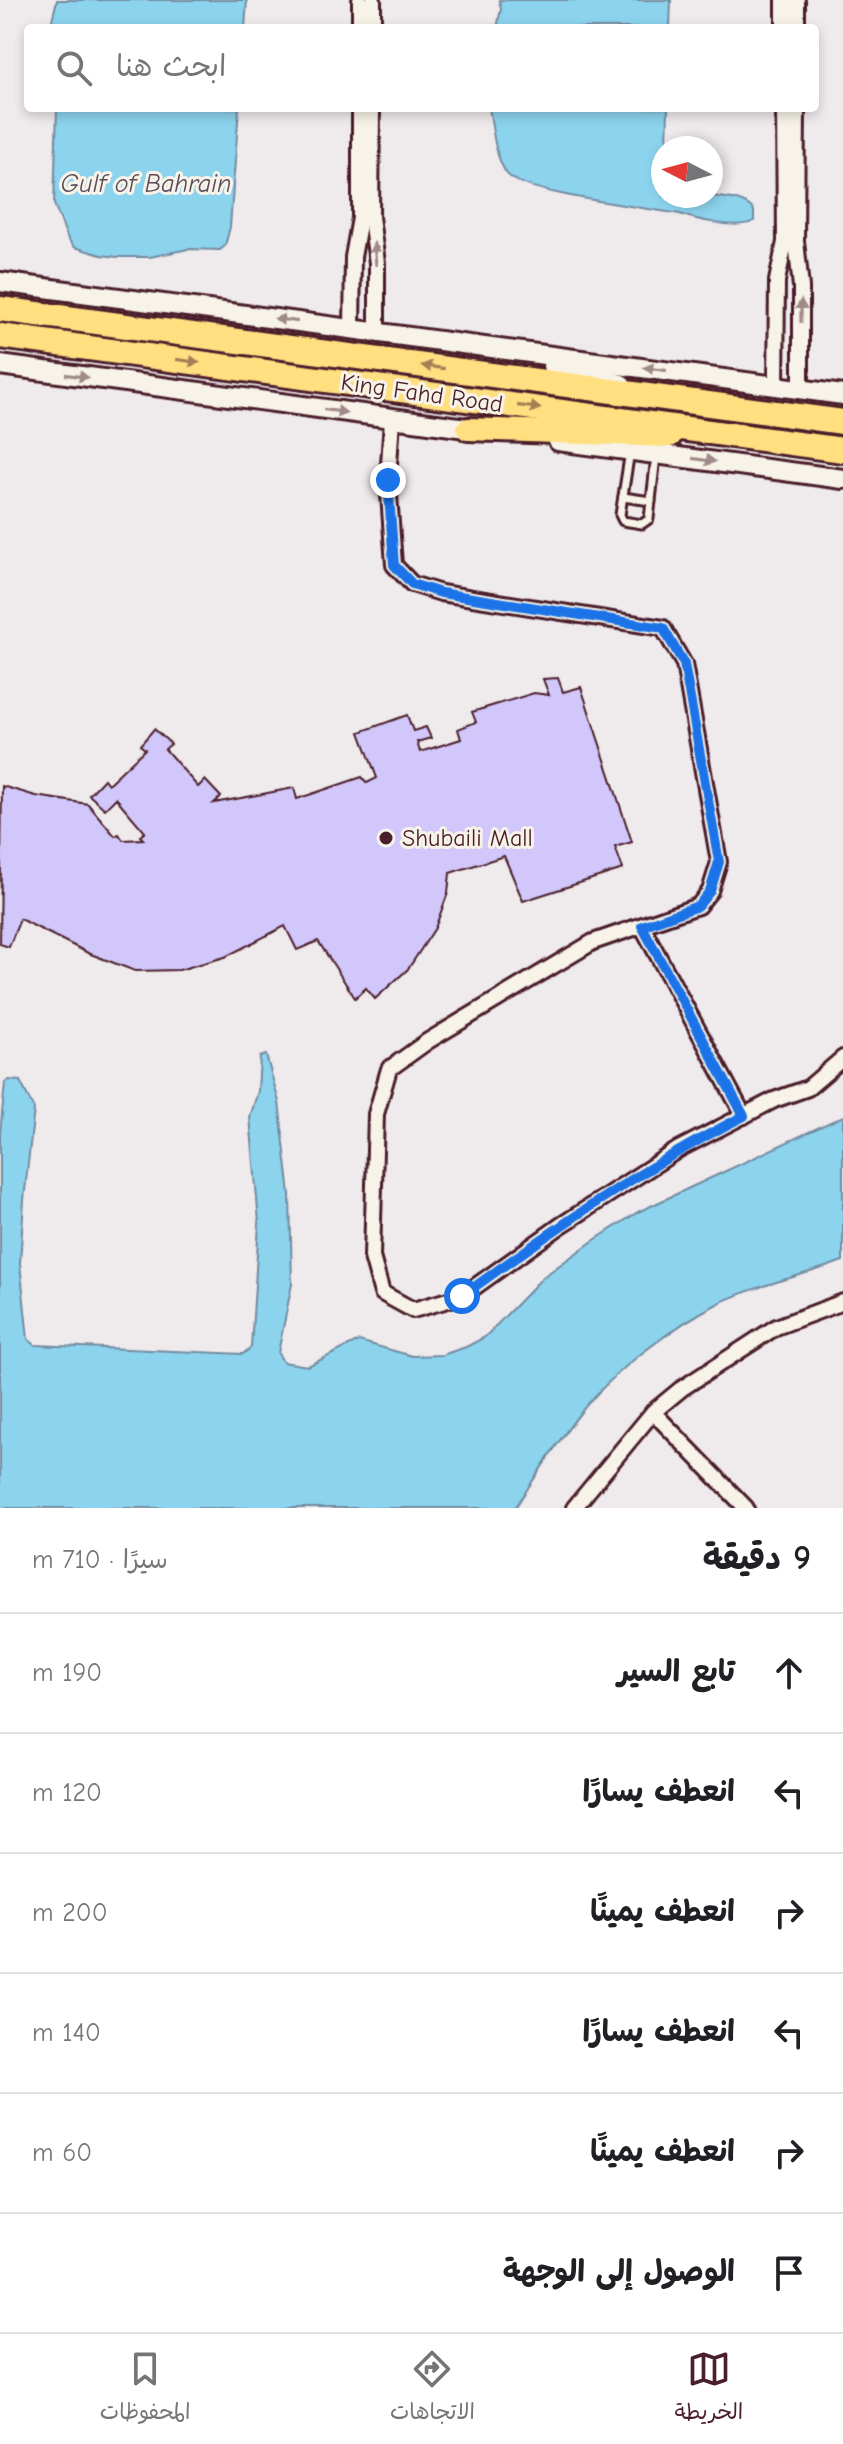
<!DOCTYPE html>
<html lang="ar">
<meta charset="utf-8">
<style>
body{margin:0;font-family:"Comic Neue","Playpen Sans Arabic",sans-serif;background:#f6f6f6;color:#202124;direction:rtl}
.compass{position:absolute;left:651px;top:136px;width:72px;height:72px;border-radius:50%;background:#fff;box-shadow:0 4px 12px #0003;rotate:276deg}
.stop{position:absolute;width:24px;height:24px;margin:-18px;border:6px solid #1a73e8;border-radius:50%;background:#fff}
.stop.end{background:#1a73e8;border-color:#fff;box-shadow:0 2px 8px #0008}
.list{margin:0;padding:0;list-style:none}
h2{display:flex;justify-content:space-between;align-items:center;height:104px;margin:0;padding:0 32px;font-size:34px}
h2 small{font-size:26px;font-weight:400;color:#757577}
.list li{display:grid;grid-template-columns:52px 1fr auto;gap:24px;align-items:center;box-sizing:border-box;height:120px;padding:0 32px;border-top:2px solid #e0e0e0}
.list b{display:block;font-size:30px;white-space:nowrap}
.list em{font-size:26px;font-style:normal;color:#757577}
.icon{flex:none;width:44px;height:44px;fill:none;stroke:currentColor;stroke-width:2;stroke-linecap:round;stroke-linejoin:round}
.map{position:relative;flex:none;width:843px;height:1508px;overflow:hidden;direction:ltr}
.search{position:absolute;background:#fff;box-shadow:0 4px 12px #0003;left:24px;right:24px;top:24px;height:88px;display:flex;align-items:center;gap:20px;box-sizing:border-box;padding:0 28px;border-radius:8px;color:#757577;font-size:30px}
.sheet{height:824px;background:#fff}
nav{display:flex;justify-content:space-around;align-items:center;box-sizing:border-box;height:112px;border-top:2px solid #e0e0e0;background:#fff;font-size:22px;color:#757577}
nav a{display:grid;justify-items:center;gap:4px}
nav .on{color:#4a1f2b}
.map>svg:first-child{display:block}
.water{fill:#8cd3ee;stroke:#728ba0;stroke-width:2}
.building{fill:#d1c7fa;stroke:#4a1f2b;stroke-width:2}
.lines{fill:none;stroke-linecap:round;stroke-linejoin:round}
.service-casing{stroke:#4a1f2b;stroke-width:13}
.minor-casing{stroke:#4a1f2b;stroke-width:20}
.secondary-casing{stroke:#4a1f2b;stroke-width:24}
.primary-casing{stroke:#4a1f2b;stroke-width:28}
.motorway-casing{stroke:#4a1f2b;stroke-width:30}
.service{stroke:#f7f3e8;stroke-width:7}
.minor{stroke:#f7f3e8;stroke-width:14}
.secondary{stroke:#f7f3e8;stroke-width:18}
.primary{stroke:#ffdf80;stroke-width:22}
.motorway{stroke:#ffdf80;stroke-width:24}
.oneway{fill:#a0898a}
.oneway2{fill:#a47f56}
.route{stroke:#1a73e8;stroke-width:10}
.poi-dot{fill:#4a1f2b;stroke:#f7f3e8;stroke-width:3}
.labels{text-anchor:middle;stroke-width:6;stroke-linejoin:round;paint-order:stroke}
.street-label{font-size:24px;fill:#4a1f2b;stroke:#f7f3e8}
.poi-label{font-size:24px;fill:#4a1f2b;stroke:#f7f3e8;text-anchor:start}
.water-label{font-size:26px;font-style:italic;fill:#5a4c5c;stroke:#f7f3e8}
</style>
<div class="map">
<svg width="843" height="1508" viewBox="0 0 843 1508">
<rect width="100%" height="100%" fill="#efeaec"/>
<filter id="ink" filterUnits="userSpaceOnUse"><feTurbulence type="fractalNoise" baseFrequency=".0125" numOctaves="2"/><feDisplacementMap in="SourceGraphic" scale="16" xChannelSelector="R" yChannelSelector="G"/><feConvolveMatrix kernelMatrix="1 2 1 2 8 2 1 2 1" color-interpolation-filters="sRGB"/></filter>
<g filter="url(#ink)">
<g class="water">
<polygon points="57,0 247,0 245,28 50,28"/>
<polygon points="499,0 671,0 670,28 497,28 501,9"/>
<polygon points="57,108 239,108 230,227 225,246 220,250 188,249 150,257 118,257 101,255 74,247 68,239 54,204"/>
<path d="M489,108H668L667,148H663V196C684,196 743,192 754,211V221C738,230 697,220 680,214C649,208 522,194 507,174C494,156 493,128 489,108Z"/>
<path d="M266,1055L279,1102L290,1194L292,1284L278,1353L283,1362L308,1366L359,1341L412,1356L442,1355L466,1347L485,1337L543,1277L593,1241L638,1212L843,1116V1261C803,1276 760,1284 721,1302C674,1325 614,1371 581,1412C557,1442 536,1476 515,1508H0V1133L5,1083L9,1080L20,1081L34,1109L24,1200L20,1263L28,1339L35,1345L243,1354L251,1347L259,1223L250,1117L258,1091L260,1057Z"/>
</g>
<polygon class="building" points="558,678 563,692 581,687 632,842 615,847 623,869 523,901 504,856 450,873 448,893 435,928 408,969 375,999 366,988 355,998 318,941 297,950 285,926 225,957 179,970 135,971 88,953 20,919 9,947 0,944 2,786 36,796 88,804 115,836 119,834 123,840 143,839 140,836 145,832 116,798 105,809 89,795 104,779 108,784 145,749 140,745 154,729 171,744 165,749 198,787 205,780 221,797 214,803 294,788 297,799 362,777 367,783 377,778 360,732 407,715 413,731 426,727 431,738 417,742 420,752 461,739 458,729 476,722 472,712 534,693 549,695 543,679"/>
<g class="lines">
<defs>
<g id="service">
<polyline points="630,451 620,515 623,521 642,524 649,519 656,456"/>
<polyline points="623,497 651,501"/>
</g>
<g id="minor">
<polyline points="360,0 360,28"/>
<polyline points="784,0 784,28"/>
<polyline points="373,28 373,0"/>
<polyline points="797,28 797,0"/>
<polyline points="372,108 371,217 377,263 377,332"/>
<polyline points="797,108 796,241 801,287 801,389"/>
<polyline points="352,329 353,257 360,218 360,108"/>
<polyline points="776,386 777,281 785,242 784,108"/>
<polyline points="392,419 388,480 394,565 412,584 441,593 663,628 684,664 719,862 710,891 698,906 593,942 428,1041 389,1069 376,1114 372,1257 382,1293 413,1310 462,1296 560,1226 679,1149 774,1100 808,1088 843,1058"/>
<polyline points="642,926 744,1116"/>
<polyline points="653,1412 746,1508"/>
<polyline points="574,1508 653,1412 681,1389 776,1327 843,1302"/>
</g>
<g id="secondary">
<polyline points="0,282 843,395"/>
<polyline points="0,365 481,430"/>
<polyline points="552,366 621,384"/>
<polyline points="558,441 843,479"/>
</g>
<polyline id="primary" points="468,429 670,436"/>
<g id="motorway">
<polyline points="0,309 843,422"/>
<polyline points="0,336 843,450"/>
</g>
</defs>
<use href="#service" class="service-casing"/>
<use href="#minor" class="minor-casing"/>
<use href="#secondary" class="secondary-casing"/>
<use href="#primary" class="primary-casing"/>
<use href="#motorway" class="motorway-casing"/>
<use href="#service" class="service"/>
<use href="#minor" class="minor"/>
<use href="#secondary" class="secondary"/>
<use href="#primary" class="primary"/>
<use href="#motorway" class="motorway"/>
</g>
<defs><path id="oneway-solid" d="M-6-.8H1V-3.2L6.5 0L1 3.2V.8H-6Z" transform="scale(2)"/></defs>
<g class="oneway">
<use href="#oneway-solid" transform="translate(375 254) rotate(-95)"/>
<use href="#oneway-solid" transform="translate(801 311) rotate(-90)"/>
<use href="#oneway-solid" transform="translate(286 320) rotate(-172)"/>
<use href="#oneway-solid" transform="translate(655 369) rotate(-172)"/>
<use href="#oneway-solid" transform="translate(77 376) rotate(8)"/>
<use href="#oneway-solid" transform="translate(335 411) rotate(8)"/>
<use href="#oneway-solid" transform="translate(704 460) rotate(8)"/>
</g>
<g class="oneway2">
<use href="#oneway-solid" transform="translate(188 361) rotate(8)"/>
<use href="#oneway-solid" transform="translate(433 367) rotate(-172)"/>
<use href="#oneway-solid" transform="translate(529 407) rotate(8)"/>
</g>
</g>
<g class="lines" filter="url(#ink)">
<path class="route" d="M388,480L394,565L412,584L441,593L663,628L684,664L719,862L710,891L698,906L642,926L744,1116C643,1167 553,1230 462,1296"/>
</g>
<circle class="poi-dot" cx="386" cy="838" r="8"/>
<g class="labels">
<g class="street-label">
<text transform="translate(422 393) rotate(8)" y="8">King Fahd Road</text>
</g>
<g class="poi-label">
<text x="402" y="846">Shubaili Mall</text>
</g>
<g class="water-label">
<text x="146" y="192">Gulf of Bahrain</text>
</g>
</g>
</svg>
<svg class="compass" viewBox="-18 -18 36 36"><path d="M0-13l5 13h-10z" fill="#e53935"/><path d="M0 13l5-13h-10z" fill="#757577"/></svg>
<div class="stop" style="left:462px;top:1296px"></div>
<div class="stop end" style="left:388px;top:480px"></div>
<div class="search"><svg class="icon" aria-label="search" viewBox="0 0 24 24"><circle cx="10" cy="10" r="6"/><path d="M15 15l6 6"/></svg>ابحث هنا</div>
</div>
<section class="sheet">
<h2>9 دقيقة<small>سيرًا · 710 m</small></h2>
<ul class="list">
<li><svg class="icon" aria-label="ahead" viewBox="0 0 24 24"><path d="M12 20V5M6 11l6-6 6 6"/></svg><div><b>تابع السير</b></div><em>190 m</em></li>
<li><svg class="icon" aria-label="left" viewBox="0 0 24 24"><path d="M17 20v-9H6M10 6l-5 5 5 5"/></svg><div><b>انعطف يسارًا</b></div><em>120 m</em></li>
<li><svg class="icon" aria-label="right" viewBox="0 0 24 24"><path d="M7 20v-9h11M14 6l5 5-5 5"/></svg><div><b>انعطف يمينًا</b></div><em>200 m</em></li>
<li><svg class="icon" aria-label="left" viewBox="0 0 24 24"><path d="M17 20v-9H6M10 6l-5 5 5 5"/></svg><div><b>انعطف يسارًا</b></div><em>140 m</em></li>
<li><svg class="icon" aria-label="right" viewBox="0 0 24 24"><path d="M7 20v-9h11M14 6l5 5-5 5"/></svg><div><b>انعطف يمينًا</b></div><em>60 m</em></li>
<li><svg class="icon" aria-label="arrive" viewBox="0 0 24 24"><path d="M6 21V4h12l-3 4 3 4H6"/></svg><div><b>الوصول إلى الوجهة</b></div></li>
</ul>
</section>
<nav>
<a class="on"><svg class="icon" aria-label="map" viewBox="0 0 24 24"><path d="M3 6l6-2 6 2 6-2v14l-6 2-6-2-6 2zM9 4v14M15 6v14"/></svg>الخريطة</a>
<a><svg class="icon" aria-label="directions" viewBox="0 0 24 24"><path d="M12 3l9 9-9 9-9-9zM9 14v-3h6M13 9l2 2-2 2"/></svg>الاتجاهات</a>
<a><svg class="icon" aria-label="saved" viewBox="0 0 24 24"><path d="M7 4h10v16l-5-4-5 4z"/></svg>المحفوظات</a>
</nav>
